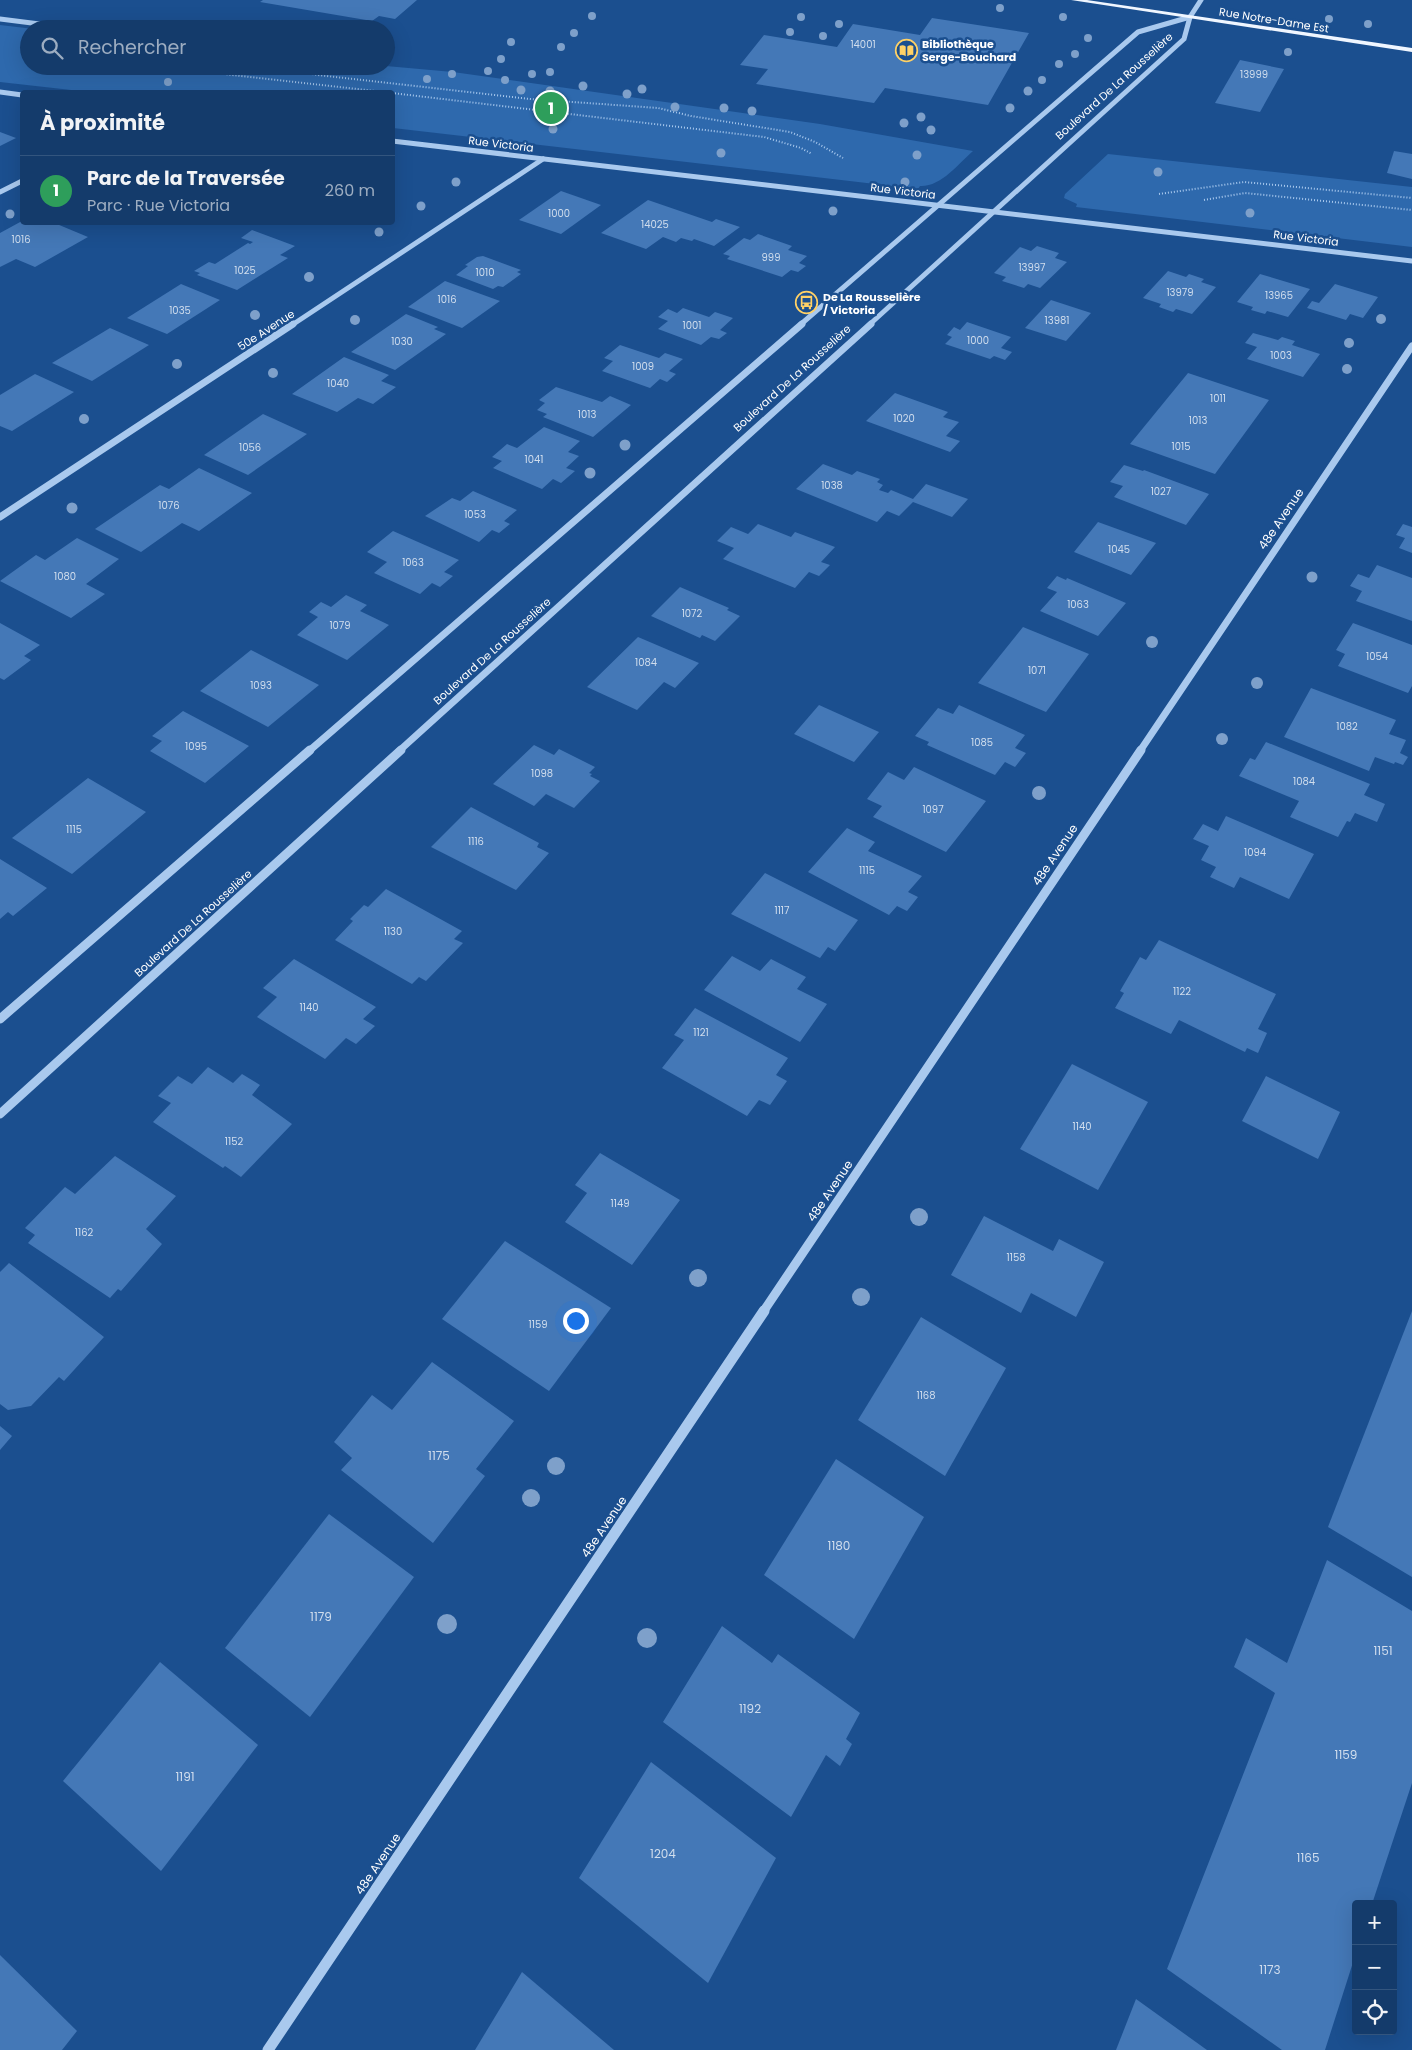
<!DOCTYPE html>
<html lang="fr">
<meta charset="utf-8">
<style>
body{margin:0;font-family:Poppins,sans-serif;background:#214673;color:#f1f3f6}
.controls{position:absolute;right:15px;bottom:15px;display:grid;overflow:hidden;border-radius:5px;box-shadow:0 5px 20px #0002}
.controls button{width:45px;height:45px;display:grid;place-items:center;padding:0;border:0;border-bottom:1px solid #33557e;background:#143b6b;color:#f1f3f6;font:25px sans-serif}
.you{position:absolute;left:575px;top:1320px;width:18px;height:18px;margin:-12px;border:4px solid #fff;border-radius:50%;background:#1a73e8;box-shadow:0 0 0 8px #1a73e833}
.badge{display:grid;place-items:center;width:32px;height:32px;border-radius:50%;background:#8c9099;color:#fff;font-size:16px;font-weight:700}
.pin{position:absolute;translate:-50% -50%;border:2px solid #fff;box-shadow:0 1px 5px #0006}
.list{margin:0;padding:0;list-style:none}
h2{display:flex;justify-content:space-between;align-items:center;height:65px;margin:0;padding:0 20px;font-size:21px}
h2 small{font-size:16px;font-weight:400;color:#9dadc1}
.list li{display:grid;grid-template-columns:32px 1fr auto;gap:15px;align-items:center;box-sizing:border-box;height:70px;padding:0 20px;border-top:1px solid #33557e}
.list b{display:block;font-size:19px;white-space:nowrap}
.list p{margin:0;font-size:16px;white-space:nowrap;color:#9dadc1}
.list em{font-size:16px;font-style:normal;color:#9dadc1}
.icon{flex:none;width:28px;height:28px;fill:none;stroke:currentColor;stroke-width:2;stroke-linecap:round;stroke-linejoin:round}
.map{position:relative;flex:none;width:1412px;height:2050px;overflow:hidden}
.search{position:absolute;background:#143b6b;box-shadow:0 5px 20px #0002;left:20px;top:20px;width:375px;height:55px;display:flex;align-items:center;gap:12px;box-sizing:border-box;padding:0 18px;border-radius:28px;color:#9dadc1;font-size:19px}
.panel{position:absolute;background:#143b6b;box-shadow:0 5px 20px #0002;left:20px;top:90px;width:375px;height:135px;border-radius:5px}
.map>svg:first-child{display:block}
.green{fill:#2e69ad}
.building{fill:#4478b7}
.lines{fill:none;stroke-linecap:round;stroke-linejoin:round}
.path{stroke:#a9c9ee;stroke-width:2;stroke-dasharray:1 2;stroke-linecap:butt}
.minor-far3{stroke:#a9c9ee;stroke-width:5}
.minor-far2{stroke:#a9c9ee;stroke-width:7}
.minor-far1{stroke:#a9c9ee;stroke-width:9}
.minor{stroke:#a9c9ee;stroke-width:11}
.major{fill:#f0f6ff;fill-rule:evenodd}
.tree{fill:#7ea0ca}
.labels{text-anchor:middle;stroke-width:5;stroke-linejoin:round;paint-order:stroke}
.number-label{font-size:10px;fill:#d0dded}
.far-street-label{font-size:11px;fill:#fff;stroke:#1b4f8f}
.far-poi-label{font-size:11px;font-weight:bold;fill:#fff;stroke:#1b4f8f;text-anchor:start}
.street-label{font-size:12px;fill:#fff;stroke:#1b4f8f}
.near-number-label{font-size:12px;fill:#d0dded}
</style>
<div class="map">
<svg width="1412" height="2050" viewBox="0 0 1412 2050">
<rect width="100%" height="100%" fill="#1b4f8f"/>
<g class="green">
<path d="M0,25L34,29H29V66H386L453,72L820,124L973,151C958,164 941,187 920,186L918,189L393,128L392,92H89L0,82Z"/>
<polygon points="1108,154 1412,187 1412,247 1076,207 1077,204 1064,198 1065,194"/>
</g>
<g class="building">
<polygon points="263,0 417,0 395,19 379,16 372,21 260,2"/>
<polygon points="932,18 1029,33 988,105 885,88 874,103 756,84 768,69 740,65 764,35 837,47 853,24 920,35"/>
<polygon points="1240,60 1284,69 1260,112 1215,103"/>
<polygon points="0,132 16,138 0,146"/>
<polygon points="1394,151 1412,154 1412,179 1387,173"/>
<polygon points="561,191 601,205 561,234 519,220"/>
<polygon points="648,200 712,222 716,219 740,227 714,246 694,239 692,241 681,238 676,242 663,237 646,249 601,233"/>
<polygon points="22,221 52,222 88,237 35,267 16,259 0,267 0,233"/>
<polygon points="252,230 295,246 280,255 288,258 237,290 197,275 200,273 194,271 209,262 215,264 248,243 250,244 253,242 241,238"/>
<polygon points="758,234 792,246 788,250 807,256 799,263 806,266 798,272 791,270 782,277 727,259 730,256 723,254 744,238 750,240"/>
<polygon points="1037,246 1059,253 1055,258 1067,262 1040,288 1028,284 1024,288 1002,281 1006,277 994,273 1020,247 1031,251"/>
<polygon points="483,256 521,270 517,272 521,274 503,287 498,286 493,289 456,275 468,266 465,265 477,257"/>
<polygon points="1168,271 1186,277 1189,274 1204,279 1201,282 1216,287 1192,314 1176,309 1173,312 1159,307 1161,304 1143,298"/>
<polygon points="1260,274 1310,289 1288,317 1267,311 1265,314 1251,310 1253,307 1237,302"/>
<polygon points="445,281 500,301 462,328 408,307"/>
<polygon points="181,284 220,300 167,334 127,318"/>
<polygon points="1335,284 1378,297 1363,318 1350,314 1346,320 1307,308 1312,301 1319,303"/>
<polygon points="1051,300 1091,313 1066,341 1025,328"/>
<polygon points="683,308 709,317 715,312 733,318 720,330 727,333 719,339 711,337 701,345 658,329 668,321 658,317 668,309 677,313"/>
<polygon points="406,314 438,327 434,329 446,334 395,370 351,352"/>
<polygon points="967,322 1011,337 1001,348 1012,352 1005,360 994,356 990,359 945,344 952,337 947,335 954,327 960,330"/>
<polygon points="110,328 149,345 92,381 52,363"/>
<polygon points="1253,333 1278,340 1282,337 1295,341 1292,345 1320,354 1303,377 1247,359 1257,347 1245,343"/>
<polygon points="620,345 659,358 665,353 683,359 669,371 676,374 667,382 660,379 650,388 602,371 613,361 604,358"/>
<polygon points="344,357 389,375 381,381 396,387 373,404 358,398 337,412 292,394"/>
<polygon points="1188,373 1269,400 1215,474 1130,444"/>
<polygon points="35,374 74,392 12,431 0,426 0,395"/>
<polygon points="556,387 602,402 610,396 631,405 593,437 543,417 547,414 537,410 545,403 539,400"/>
<polygon points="895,393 948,412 943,417 959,422 946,436 960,441 950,452 866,421"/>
<polygon points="263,414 307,434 248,475 204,455"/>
<polygon points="544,427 580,441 568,452 579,456 566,468 575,471 561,483 553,479 542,489 493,468 502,461 492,457 507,444 517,448"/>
<polygon points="823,464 852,475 857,471 880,479 877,482 883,485 879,490 888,493 891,490 913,499 926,484 968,499 952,517 913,502 899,516 887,511 877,522 796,489"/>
<polygon points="1124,465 1143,471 1144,470 1209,494 1186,525 1114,497 1123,486 1110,482"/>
<polygon points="199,468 252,493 199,531 182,523 141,552 95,529 160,485 169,489"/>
<polygon points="473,491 517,510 504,521 510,524 499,533 492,530 479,542 425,516 452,498 460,501"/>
<polygon points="1098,522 1156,543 1131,575 1074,552"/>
<polygon points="758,524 791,537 795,532 835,547 821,562 830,565 819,576 809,572 795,588 723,559 734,548 717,541 731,527 748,534"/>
<polygon points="1403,524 1412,527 1412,553 1399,548 1405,538 1396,535"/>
<polygon points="393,531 459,560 444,572 453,576 440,587 432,583 420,594 374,573 387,562 367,552"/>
<polygon points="77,538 119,559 86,584 105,594 71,618 0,581 36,555 45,560"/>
<polygon points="1377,565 1412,578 1412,621 1356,601 1362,591 1350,586 1358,574 1369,578"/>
<polygon points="1057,576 1066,580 1067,578 1126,603 1098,636 1040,611 1057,592 1047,588"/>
<polygon points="680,587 729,608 727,610 740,616 715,641 702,635 700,638 651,616"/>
<polygon points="346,595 367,605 360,611 389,625 347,660 297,635 318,617 309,612 321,602 331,607"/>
<polygon points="0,623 40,645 24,656 31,660 4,680 0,678"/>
<polygon points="1353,623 1412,645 1412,686 1408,693 1338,666 1345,654 1336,650"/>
<polygon points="1023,627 1089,654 1046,712 978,683"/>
<polygon points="638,637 699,663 675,688 664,682 637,710 587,687"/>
<polygon points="251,650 319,685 268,727 200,691"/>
<polygon points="1311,688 1396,720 1389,734 1406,740 1400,753 1408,757 1403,765 1395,762 1394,764 1375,757 1369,771 1284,737"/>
<polygon points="819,705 879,732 854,762 794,734"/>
<polygon points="959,705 1025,735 1015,748 1026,753 1015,767 1005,762 995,775 927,745 929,742 915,736 938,708 953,714"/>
<polygon points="183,711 249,746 205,783 150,751 162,741 152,736"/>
<polygon points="1266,742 1370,784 1364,795 1385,804 1377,822 1355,813 1350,822 1347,821 1338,837 1290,817 1299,801 1239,776 1250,758 1255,760"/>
<polygon points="534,745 554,755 559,749 595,767 589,773 592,774 590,776 600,781 574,808 546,794 534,806 493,784"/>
<polygon points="914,767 986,801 946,852 873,817 882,806 867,799 888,772 904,780"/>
<polygon points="88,778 146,812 72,874 12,838"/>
<polygon points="471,807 539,843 537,847 549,853 516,890 431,847"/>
<polygon points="1226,816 1314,854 1289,899 1240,877 1234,888 1210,877 1216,867 1201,860 1209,846 1193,839 1203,824 1218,831"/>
<polygon points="847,828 875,842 868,851 922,876 908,892 918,897 907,911 897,906 889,915 808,872"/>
<polygon points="0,859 47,888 13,916 8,912 0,919"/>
<polygon points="765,873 858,920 835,951 828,947 820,958 731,914"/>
<polygon points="386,889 462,931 454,939 463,943 426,981 419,977 412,984 335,940 353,921 350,919 364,905 368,907"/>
<polygon points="1159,940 1276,994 1258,1029 1267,1033 1258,1053 1247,1048 1245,1052 1179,1020 1171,1034 1115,1008 1124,993 1120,991 1140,957 1146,960"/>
<polygon points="732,956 760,971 771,959 806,977 797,989 827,1004 800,1042 704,990"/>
<polygon points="294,959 376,1007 363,1019 375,1026 356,1044 346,1038 325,1059 257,1017 277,997 263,988"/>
<polygon points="695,1008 788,1058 776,1075 787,1081 770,1105 759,1100 747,1116 662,1068 684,1040 674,1035"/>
<polygon points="1072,1064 1148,1102 1098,1190 1020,1149"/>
<polygon points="208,1067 233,1083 242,1074 260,1085 252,1095 292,1124 241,1177 225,1166 223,1168 153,1122 171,1103 158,1096 178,1076 192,1084"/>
<polygon points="1266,1076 1340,1112 1318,1159 1242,1121"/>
<polygon points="600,1153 680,1200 632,1265 565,1222 587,1193 575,1185"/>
<polygon points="115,1156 176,1196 146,1229 162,1244 121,1291 118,1289 110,1298 28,1243 35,1235 25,1228 65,1187 75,1194"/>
<polygon points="984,1216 1053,1251 1059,1239 1104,1262 1076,1317 1031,1293 1021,1313 951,1275"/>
<polygon points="505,1241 611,1308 549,1391 442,1319"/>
<polygon points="9,1263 104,1337 64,1381 59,1377 31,1406 8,1410 0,1404 0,1272"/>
<polygon points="1412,1311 1412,1577 1328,1527"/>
<polygon points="921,1317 1006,1368 945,1476 858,1420"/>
<polygon points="432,1362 514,1421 476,1469 485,1476 433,1543 341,1470 352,1458 334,1442 372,1395 392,1410"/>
<polygon points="0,1426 12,1436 0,1450"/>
<polygon points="836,1459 924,1517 854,1639 764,1575"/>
<polygon points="329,1514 414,1577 310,1717 225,1648"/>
<polygon points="1327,1560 1412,1611 1412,1783 1372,1904 1356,1904 1356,1953 1325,2050 1282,2050 1167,1969 1275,1693 1234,1667 1246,1638 1287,1663"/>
<polygon points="722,1626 772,1663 778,1654 860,1713 846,1739 852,1744 840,1766 826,1755 791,1817 663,1722"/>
<polygon points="160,1662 258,1745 161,1871 63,1781"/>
<polygon points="651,1762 776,1858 708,1983 579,1878"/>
<polygon points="0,1955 77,2031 62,2050 0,2050"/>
<polygon points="522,1972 614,2050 475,2050"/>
<polygon points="1136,1999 1207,2050 1116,2050"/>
</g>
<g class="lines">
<g class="path">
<polyline points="152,66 384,92"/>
<polyline points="265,66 318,75 530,99 658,108 691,116 790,132 815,142 843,158"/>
<polyline points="392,93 764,137 801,148 812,154"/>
<polyline points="1159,194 1244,182 1412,198"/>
<polyline points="1204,200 1245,193 1412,210"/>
</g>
<g class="minor-far3">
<polyline points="0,19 79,29"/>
<polyline points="0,92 22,95"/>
<polyline points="392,141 1412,261"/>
<polyline points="0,192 22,181"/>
<polyline points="292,325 543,159"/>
<polyline points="800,325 1138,32 1190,17"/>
<polyline points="869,325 1184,39 1190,17 1201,0"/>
</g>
<g class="minor-far2">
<polyline points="0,517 293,324"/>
<polyline points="309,751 802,324"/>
<polyline points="399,751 871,324"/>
<polyline points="1140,751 1412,346"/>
</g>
<g class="minor-far1">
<polyline points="0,1019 310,750"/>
<polyline points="0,1114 401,750"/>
<polyline points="763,1312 1141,750"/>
</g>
<polyline class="minor" points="268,2050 764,1311"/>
<polygon class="major" points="1071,0 1087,0 1412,48 1412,52"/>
</g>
<g class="tree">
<circle cx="1000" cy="8" r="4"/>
<circle cx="592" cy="16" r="4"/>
<circle cx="801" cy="17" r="4"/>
<circle cx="1063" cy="17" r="4"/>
<circle cx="1329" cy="19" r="4"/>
<circle cx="839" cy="24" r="4"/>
<circle cx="1368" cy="24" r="4"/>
<circle cx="790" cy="32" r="4"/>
<circle cx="574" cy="33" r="4"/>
<circle cx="823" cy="36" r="4"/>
<circle cx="1088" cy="38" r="4"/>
<circle cx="511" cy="42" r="4"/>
<circle cx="561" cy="47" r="4"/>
<circle cx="1288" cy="52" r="4"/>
<circle cx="1075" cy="54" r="4"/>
<circle cx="501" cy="59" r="4"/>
<circle cx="1059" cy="64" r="4"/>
<circle cx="488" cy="71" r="4"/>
<circle cx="550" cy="72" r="4"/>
<circle cx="452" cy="74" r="4"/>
<circle cx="532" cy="74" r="4"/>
<circle cx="427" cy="79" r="4"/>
<circle cx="505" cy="80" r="4"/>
<circle cx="1042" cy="80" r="4"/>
<circle cx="168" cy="82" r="4"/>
<circle cx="583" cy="86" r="4.5"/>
<circle cx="642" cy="89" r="4.5"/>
<circle cx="521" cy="90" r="4.5"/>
<circle cx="550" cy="91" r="4.5"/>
<circle cx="1028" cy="91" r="4.5"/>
<circle cx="627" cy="94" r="4.5"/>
<circle cx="675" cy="107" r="4.5"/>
<circle cx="724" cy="108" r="4.5"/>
<circle cx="1010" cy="108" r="4.5"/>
<circle cx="752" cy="111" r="4.5"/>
<circle cx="921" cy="117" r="4.5"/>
<circle cx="904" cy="123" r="4.5"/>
<circle cx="553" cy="129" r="4.5"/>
<circle cx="931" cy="130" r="4.5"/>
<circle cx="721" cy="153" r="4.5"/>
<circle cx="917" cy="155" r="4.5"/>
<circle cx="1158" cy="172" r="4.5"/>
<circle cx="456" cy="182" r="4.5"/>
<circle cx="905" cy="182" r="4.5"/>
<circle cx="421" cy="206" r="4.5"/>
<circle cx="833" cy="211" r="4.5"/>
<circle cx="1250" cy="213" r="4.5"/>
<circle cx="10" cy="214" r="4.5"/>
<circle cx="379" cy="232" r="4.5"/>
<circle cx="309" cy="277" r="5"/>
<circle cx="255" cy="315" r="5"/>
<circle cx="1381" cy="319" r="5"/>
<circle cx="355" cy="320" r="5"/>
<circle cx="1349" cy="343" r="5"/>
<circle cx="177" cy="364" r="5"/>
<circle cx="1347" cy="369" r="5"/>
<circle cx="273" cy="373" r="5"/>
<circle cx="84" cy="419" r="5"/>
<circle cx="625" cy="445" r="5.5"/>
<circle cx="590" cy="473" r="5.5"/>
<circle cx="72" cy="508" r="5.5"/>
<circle cx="1312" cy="577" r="5.5"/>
<circle cx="1152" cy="642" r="6"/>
<circle cx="1257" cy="683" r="6"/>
<circle cx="1222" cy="739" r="6"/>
<circle cx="1039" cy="793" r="7"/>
<circle cx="919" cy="1217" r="9"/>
<circle cx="698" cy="1278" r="9"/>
<circle cx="861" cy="1297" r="9"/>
<circle cx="556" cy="1466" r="9"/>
<circle cx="531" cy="1498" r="9"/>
<circle cx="447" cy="1624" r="10"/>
<circle cx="647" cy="1638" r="10"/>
</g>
<defs>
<symbol id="library-ring" viewBox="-11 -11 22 22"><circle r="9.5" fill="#1b4f8f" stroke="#ffd166" stroke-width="1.5"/><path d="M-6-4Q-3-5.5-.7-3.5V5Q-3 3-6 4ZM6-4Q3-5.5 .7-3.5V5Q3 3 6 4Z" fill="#ffd166"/></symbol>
<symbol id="bus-ring" viewBox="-11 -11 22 22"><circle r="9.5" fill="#1b4f8f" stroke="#ffd166" stroke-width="1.5"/><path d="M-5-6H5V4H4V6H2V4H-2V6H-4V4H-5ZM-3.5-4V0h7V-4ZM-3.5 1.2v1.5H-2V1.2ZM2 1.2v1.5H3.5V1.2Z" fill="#ffd166"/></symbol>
</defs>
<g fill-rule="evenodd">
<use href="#library-ring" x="894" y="38" width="25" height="25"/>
<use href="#bus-ring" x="794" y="290" width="25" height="25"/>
</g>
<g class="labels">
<g class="number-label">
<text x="863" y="48">14001</text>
<text x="1254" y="78">13999</text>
<text x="559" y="217">1000</text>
<text x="655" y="228">14025</text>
<text x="21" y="243">1016</text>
<text x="771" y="261">999</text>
<text x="1032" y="271">13997</text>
<text x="245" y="274">1025</text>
<text x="485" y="276">1010</text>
<text x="1180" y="296">13979</text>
<text x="1279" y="299">13965</text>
<text x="447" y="303">1016</text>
<text x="180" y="314">1035</text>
<text x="1057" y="324">13981</text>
<text x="692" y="329">1001</text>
<text x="978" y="344">1000</text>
<text x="402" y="345">1030</text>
<text x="1281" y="359">1003</text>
<text x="643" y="370">1009</text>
<text x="338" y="387">1040</text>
<text x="1218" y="402">1011</text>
<text x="587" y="418">1013</text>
<text x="904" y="422">1020</text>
<text x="1198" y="424">1013</text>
<text x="1181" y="450">1015</text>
<text x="250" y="451">1056</text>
<text x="534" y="463">1041</text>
<text x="832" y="489">1038</text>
<text x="1161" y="495">1027</text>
<text x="169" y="509">1076</text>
<text x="475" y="518">1053</text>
<text x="1119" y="553">1045</text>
<text x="413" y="566">1063</text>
<text x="65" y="580">1080</text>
<text x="1078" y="608">1063</text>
<text x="692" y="617">1072</text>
<text x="340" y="629">1079</text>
<text x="1377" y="660">1054</text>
<text x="646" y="666">1084</text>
<text x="1037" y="674">1071</text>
<text x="261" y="689">1093</text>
<text x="1347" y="730">1082</text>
<text x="982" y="746">1085</text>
<text x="196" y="750">1095</text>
<text x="542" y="777">1098</text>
<text x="1304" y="785">1084</text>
<text x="933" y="813">1097</text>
<text x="74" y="833">1115</text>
<text x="476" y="845">1116</text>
<text x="1255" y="856">1094</text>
<text x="867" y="874">1115</text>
<text x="782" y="914">1117</text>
<text x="393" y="935">1130</text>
<text x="1182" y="995">1122</text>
<text x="309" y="1011">1140</text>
<text x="701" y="1036">1121</text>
<text x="1082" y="1130">1140</text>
<text x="234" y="1145">1152</text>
<text x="620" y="1207">1149</text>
<text x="84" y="1236">1162</text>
<text x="1016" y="1261">1158</text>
<text x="538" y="1328">1159</text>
<text x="926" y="1399">1168</text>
</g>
<g class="far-street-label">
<text transform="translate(1274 20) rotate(9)" y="4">Rue Notre-Dame Est</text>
<text transform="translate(1114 86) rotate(-42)" y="4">Boulevard De La Rousselière</text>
<text transform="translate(501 144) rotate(7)" y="4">Rue Victoria</text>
<text transform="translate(903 191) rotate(7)" y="4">Rue Victoria</text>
<text transform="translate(1306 238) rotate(7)" y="4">Rue Victoria</text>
<text transform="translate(266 330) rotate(-33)" y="4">50e Avenue</text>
<text transform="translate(792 378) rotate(-42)" y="4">Boulevard De La Rousselière</text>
<text transform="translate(492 651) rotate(-42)" y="4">Boulevard De La Rousselière</text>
<text transform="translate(193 923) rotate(-42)" y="4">Boulevard De La Rousselière</text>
</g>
<g class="far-poi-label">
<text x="922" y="48">Bibliothèque<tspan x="922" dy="13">Serge-Bouchard</tspan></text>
<text x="823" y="301">De La Rousselière<tspan x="823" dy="13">/ Victoria</tspan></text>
</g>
<g class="street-label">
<text transform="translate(1281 519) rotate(-56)" y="4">48e Avenue</text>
<text transform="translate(1055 855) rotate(-56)" y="4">48e Avenue</text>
<text transform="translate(830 1191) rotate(-56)" y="4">48e Avenue</text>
<text transform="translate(604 1527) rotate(-56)" y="4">48e Avenue</text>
<text transform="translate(378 1864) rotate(-56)" y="4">48e Avenue</text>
</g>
<g class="near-number-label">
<text x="439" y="1460">1175</text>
<text x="839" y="1550">1180</text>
<text x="321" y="1621">1179</text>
<text x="1383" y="1655">1151</text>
<text x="750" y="1713">1192</text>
<text x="1346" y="1759">1159</text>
<text x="185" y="1781">1191</text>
<text x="663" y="1858">1204</text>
<text x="1308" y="1862">1165</text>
<text x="1270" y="1974">1173</text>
</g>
</g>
</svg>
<div class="controls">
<button>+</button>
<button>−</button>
<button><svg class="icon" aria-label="locate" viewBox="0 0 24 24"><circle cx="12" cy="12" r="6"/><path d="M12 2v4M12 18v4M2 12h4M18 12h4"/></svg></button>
</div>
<div class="you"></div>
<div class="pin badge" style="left:551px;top:108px;background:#2e9e5b">1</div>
<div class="search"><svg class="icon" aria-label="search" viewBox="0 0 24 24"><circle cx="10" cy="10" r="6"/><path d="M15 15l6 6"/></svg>Rechercher</div>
<section class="panel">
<h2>À proximité<small></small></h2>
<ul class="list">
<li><span class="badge" style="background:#2e9e5b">1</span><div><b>Parc de la Traversée</b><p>Parc · Rue Victoria</p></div><em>260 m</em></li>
</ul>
</section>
</div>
